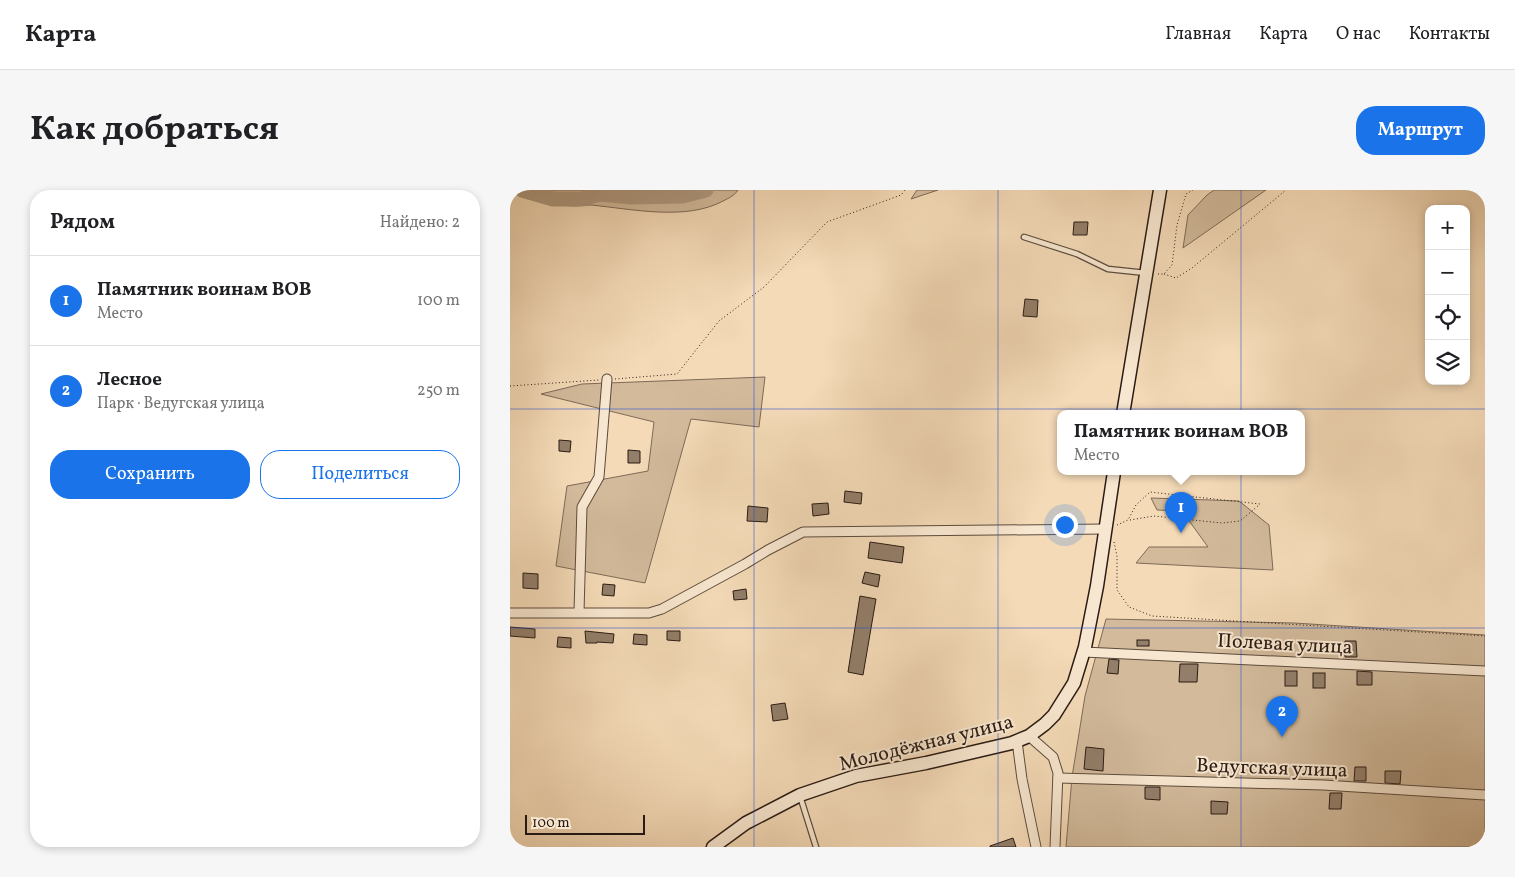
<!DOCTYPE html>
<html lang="ru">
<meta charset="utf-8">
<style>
body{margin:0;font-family:Vollkorn,serif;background:#f6f6f6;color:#202124}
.controls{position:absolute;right:15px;top:15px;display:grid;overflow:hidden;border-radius:10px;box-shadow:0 2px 8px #0003}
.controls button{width:45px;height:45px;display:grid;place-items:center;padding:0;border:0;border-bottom:1px solid #e0e0e0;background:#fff;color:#202124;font:25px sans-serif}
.scale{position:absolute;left:15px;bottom:12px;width:120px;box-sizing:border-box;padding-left:5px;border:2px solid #2a1b14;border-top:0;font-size:14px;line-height:18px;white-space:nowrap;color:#2a1b14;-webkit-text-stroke:4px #f8e7d0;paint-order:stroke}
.you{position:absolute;left:554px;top:334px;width:18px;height:18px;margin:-12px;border:4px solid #fff;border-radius:50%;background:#1a73e8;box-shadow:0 0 0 8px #1a73e833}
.badge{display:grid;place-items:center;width:32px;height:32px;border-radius:50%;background:#1a73e8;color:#fff;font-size:16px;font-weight:700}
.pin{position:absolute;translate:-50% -41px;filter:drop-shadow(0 1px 2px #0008)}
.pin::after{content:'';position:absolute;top:26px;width:18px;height:15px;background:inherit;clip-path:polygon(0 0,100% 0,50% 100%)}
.popup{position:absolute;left:547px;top:220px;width:248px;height:65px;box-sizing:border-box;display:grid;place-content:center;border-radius:10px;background:#fff;filter:drop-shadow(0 1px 4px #0005);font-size:16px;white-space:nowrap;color:#757577}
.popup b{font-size:19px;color:#202124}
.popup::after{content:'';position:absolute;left:50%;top:100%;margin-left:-10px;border:10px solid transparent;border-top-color:#fff}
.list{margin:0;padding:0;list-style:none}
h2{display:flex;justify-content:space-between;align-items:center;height:65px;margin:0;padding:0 20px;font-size:21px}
h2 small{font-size:16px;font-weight:400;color:#757577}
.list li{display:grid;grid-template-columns:32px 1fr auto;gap:15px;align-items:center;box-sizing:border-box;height:90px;padding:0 20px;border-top:1px solid #e0e0e0}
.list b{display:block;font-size:19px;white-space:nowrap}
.list p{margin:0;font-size:16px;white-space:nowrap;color:#757577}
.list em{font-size:16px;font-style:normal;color:#757577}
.actions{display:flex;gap:10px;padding:15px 20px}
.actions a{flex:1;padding:11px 0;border:1px solid #1a73e8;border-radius:20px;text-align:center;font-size:18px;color:#1a73e8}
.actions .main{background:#1a73e8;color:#fff}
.icon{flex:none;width:28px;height:28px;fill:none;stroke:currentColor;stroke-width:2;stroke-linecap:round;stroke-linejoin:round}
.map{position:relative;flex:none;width:975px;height:657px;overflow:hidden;border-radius:20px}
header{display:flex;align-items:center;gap:30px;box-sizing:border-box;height:70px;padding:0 25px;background:#fff;border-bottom:1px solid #e0e0e0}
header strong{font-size:24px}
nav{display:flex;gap:28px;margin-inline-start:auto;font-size:18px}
.intro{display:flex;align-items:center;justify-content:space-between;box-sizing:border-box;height:120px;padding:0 30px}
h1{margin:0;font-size:35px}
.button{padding:12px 22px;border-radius:20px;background:#1a73e8;color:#fff;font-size:18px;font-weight:700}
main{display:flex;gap:30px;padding:0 30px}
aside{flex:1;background:#fff;border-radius:20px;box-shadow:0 2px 8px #0003}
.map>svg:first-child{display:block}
.green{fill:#d2ba9b;stroke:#7e6a58}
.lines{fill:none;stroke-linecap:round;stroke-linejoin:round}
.river{stroke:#af9980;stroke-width:15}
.building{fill:#937e69;stroke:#2a1b14}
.service-casing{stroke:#5c4b3d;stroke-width:7}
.minor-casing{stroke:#5c4b3d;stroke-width:11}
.secondary-casing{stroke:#2a1b14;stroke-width:15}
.path{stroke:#2a1b14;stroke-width:1;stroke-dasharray:1 2.5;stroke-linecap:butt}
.service{stroke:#f8e7d0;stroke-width:4.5}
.minor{stroke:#f8e7d0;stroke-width:9}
.secondary{stroke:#f8e7d0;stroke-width:12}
.grid{fill:none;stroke:#1d4ed8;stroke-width:1;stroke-opacity:0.55}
.labels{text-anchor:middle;stroke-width:4;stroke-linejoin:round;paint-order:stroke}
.street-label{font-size:20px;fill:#2a1b14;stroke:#f8e7d0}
</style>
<header>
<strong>Карта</strong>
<nav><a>Главная</a><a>Карта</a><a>О нас</a><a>Контакты</a></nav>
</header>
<div class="intro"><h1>Как добраться</h1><a class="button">Маршрут</a></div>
<main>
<aside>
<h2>Рядом<small>Найдено: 2</small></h2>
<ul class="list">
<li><span class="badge">1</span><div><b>Памятник воинам ВОВ</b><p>Место</p></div><em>100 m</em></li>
<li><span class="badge">2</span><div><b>Лесное</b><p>Парк · Ведугская улица</p></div><em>250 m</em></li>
</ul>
<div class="actions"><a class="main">Сохранить</a><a>Поделиться</a></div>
</aside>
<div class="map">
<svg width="975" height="657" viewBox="0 0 975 657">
<rect width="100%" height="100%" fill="#f4dab7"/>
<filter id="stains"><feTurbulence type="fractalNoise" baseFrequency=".004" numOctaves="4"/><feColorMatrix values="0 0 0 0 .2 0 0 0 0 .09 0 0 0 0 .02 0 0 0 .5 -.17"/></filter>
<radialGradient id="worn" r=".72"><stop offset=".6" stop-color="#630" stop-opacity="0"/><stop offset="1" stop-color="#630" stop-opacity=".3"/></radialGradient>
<g class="green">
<path d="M23,0H228C224,6 219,8 213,11C176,31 122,19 81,15C73,15 63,17 55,15C44,12 33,5 23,0Z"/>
<polygon points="407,0 428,0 401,9"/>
<polygon points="704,0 756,0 673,58 678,25 697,5"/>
<polygon points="255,187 249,237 181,229 135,393 46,376 57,296 138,281 144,232 31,204 72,194"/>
<polygon points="641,308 729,311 759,335 763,380 626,373 639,357 698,357 672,321 647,320"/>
<polygon points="596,429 784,433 975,445 975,657 556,657 562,587 575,506"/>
</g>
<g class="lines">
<polyline class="river" points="12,0 43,9 72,9 90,4 122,7 172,6 196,0"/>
</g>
<g class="building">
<polygon points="564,32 578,32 577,45 563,45"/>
<polygon points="515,109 528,110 527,127 513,126"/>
<polygon points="49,250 61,251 60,262 49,261"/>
<polygon points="118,260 130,261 130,273 118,273"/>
<polygon points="335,301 352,303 351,314 334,312"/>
<polygon points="318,313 319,324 303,326 302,314"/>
<polygon points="238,316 258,318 257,332 237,331"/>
<polygon points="360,352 394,357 392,373 358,368"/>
<polygon points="355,382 370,385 368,397 352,393"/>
<polygon points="13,383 28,384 28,399 13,398"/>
<polygon points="93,394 105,395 104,406 92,405"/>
<polygon points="236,399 237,409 224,410 223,401"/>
<polygon points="350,406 366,409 353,485 338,482"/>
<polygon points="0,437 25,439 25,448 0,446"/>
<polygon points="75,441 104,444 103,453 87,452 87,453 76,453"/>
<polygon points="157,441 170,441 170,451 157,450"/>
<polygon points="124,444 137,445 137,455 123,454"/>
<polygon points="48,447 61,448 61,458 47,457"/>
<rect x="627" y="450" width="12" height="6"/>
<polygon points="835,451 846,451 847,467 835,467"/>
<polygon points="599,469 609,470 608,484 597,483"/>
<polygon points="670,474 688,474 687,492 669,492"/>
<rect x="775" y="481" width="12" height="15"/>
<polygon points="847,481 862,482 862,495 847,495"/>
<rect x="803" y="483" width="12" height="15"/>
<polygon points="275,513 278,529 263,531 261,515"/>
<polygon points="576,557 594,559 593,581 574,579"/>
<polygon points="845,577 856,577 856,591 844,591"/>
<polygon points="875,581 891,581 890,594 875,593"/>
<polygon points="635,597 650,597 650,610 635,609"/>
<polygon points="820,603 832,603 831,619 819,619"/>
<polygon points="701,611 718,612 717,624 701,624"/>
<polygon points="503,648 506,657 480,657 480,656"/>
</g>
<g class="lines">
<defs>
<g id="service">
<polyline points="514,47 567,64 598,79 636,83"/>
<polyline points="290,606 306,657"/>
</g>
<g id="minor">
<polyline points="69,422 72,317 89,287 97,189"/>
<polyline points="0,423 139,423 152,419 235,374 258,360 293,342 595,339"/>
<polyline points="574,462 975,481"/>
<polyline points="519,546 543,567 548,583 545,657"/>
<polyline points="507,551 512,589 526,657"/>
<polyline points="548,588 813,595 975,605"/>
</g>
<g id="secondary">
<polyline points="613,224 650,0"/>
<polyline points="203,657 236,633 290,605 346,586 416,573 502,553 519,546 535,534 544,525 564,493 575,457 587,396 604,282"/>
</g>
</defs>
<use href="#service" class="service-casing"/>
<use href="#minor" class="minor-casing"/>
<use href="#secondary" class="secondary-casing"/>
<g class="path">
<polyline points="648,84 654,84 662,75 667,35 676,4 683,0"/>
<polyline points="654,84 666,88 682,78 776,0"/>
<polyline points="105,189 167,184 209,131 254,97 317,32 391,5 395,0"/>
<polyline points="0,196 89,190"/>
<polyline points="620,330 644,326 712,333 730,331 749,315"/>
<polyline points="607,335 618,330 626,315 640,302 750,314"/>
<polyline points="604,352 607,366 607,400 619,417 642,426 975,446"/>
</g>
<use href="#service" class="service"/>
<use href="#minor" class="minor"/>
<use href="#secondary" class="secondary"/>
</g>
<path class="grid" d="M244,0V657M488,0V657M731,0V657M0,219H975M0,438H975"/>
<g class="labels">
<g class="street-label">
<text transform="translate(775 453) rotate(3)" y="7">Полевая улица</text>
<text transform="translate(416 552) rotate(-14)" y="7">Молодёжная улица</text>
<text transform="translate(762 577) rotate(2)" y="7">Ведугская улица</text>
</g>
</g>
<rect width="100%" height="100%" filter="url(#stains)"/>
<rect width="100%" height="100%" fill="url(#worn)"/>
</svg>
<div class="controls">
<button>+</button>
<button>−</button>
<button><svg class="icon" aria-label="locate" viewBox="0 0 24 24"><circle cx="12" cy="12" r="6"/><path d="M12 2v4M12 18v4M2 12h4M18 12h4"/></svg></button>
<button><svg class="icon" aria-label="layers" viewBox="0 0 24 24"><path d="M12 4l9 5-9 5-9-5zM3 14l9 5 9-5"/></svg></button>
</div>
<div class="scale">100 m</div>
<div class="you"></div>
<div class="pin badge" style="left:671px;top:343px">1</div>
<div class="popup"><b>Памятник воинам ВОВ</b>Место</div>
<div class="pin badge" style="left:772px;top:547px">2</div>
</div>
</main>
